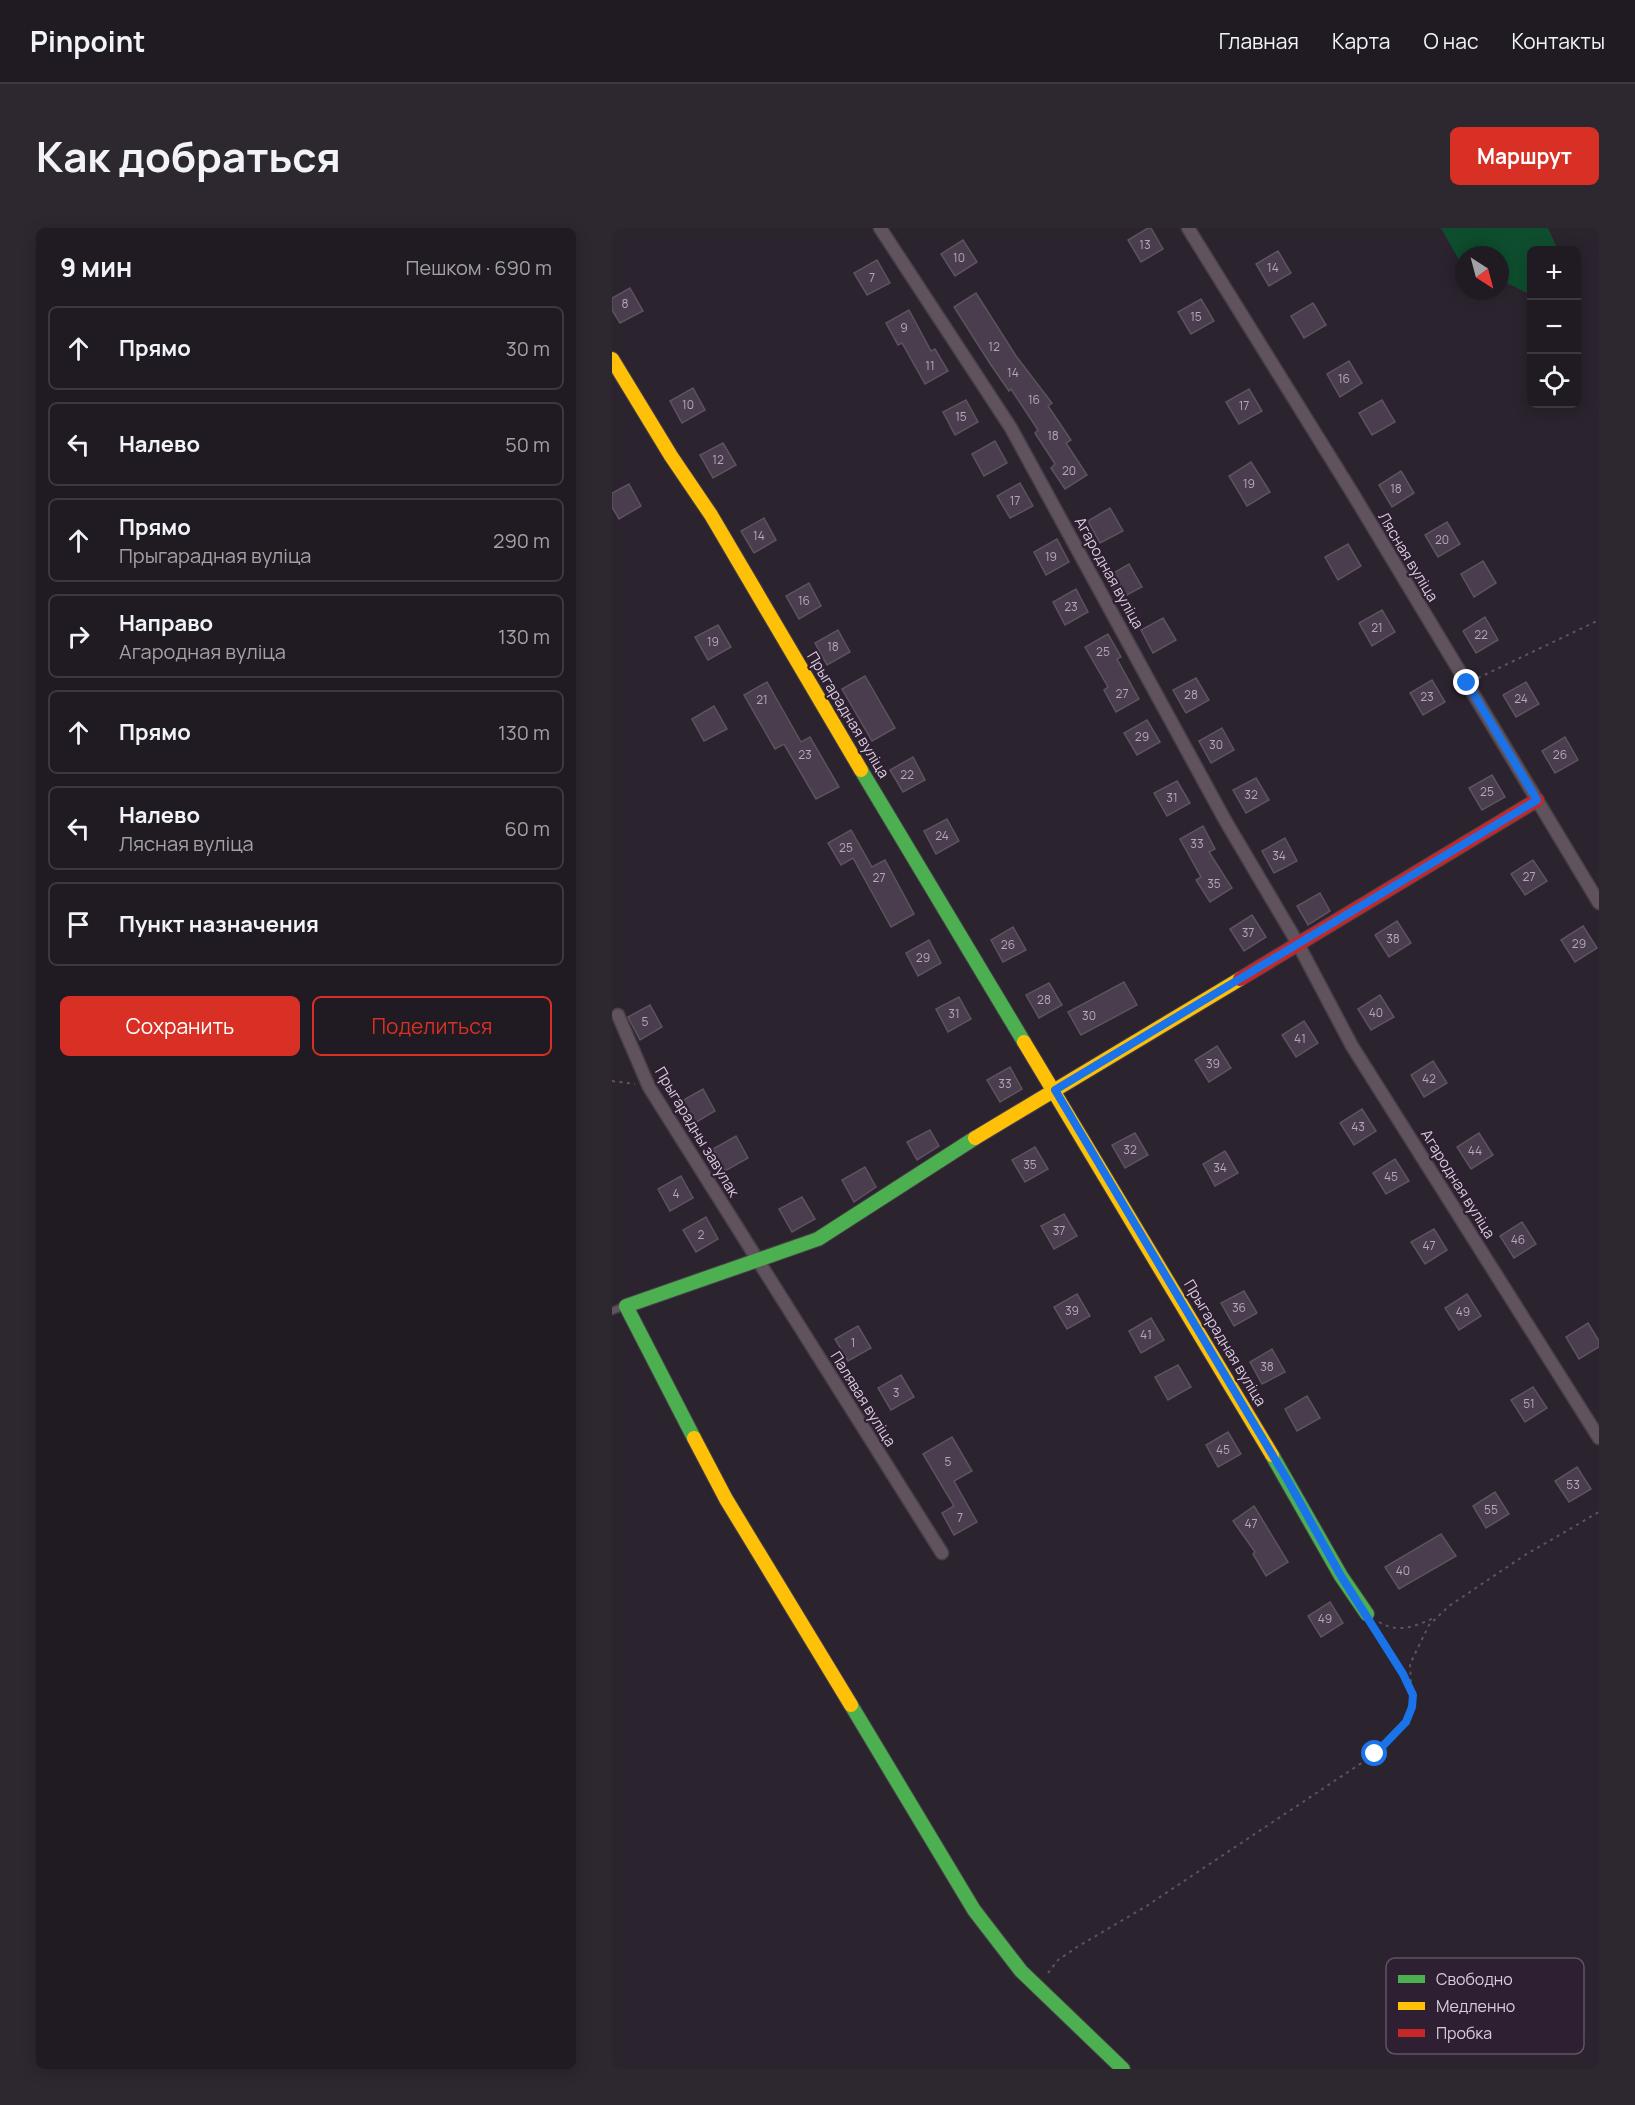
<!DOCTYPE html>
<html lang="ru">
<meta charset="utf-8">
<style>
body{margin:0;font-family:Manrope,sans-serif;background:#2d272f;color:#f1f3f6}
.controls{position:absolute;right:18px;top:18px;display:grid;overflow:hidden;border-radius:9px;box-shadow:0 3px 15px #0003}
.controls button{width:54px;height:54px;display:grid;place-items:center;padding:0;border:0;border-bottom:2px solid #3d3840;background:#201a22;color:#f1f3f6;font:30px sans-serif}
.compass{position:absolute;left:843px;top:18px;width:54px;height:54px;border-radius:50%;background:#201a22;box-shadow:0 3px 15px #0003;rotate:144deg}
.stop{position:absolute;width:18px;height:18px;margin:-14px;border:4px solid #1a73e8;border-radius:50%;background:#fff}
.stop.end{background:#1a73e8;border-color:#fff;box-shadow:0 2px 6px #0008}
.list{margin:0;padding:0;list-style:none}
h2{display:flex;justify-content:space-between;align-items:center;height:78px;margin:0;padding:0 24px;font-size:26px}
h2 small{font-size:20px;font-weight:400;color:#a2a1a5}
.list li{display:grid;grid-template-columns:39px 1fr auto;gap:18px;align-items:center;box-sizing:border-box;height:84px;margin:0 12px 12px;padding:0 12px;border:2px solid #3d3840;border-radius:9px}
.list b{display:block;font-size:22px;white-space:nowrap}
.list p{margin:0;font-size:20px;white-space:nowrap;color:#a2a1a5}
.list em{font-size:20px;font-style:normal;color:#a2a1a5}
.actions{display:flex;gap:12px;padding:18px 24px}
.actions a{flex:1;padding:14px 0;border:2px solid #d93025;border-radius:9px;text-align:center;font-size:21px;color:#d93025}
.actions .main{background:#d93025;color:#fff}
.icon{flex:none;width:33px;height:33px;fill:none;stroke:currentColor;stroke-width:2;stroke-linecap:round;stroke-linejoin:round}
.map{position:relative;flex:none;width:987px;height:1841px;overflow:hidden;border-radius:9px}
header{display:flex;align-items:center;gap:36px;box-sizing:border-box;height:84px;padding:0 30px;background:#201a22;border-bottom:2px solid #3d3840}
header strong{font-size:28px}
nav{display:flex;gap:33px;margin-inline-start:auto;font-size:21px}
.intro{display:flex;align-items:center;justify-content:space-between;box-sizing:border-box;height:144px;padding:0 36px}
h1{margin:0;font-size:42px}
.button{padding:15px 27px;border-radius:9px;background:#d93025;color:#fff;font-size:21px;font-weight:700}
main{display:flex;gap:36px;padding:0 36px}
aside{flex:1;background:#201a22;border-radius:9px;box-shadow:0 3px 15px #0003}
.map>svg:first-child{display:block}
.green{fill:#0e4e2e}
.building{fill:#4a3d4e;stroke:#5b545e;stroke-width:1.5}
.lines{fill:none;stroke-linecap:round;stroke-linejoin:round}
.lane-casing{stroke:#463f49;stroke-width:9}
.street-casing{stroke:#463f49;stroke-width:15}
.fast-casing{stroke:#463f49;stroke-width:16}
.slow-casing{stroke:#463f49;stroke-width:16}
.jam-casing{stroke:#463f49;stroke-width:16}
.path{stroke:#5f545e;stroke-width:2;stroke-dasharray:3 4.5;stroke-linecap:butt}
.lane{stroke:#61535e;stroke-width:6}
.street{stroke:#61535e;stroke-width:12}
.fast{stroke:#4caf50;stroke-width:14}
.slow{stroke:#ffc107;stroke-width:14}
.jam{stroke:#c62828;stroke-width:14}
.route{stroke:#1a73e8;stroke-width:8}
.labels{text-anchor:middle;stroke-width:4.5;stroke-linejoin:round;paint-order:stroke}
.number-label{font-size:12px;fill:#b4a9b7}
.street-label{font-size:15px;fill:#d7cdda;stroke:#2e1f32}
.key{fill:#2e1f32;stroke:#615364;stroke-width:1.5}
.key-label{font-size:16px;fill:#d7cdda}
</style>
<header>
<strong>Pinpoint</strong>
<nav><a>Главная</a><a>Карта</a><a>О нас</a><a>Контакты</a></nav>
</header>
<div class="intro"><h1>Как добраться</h1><a class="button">Маршрут</a></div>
<main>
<aside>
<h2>9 мин<small>Пешком · 690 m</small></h2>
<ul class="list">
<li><svg class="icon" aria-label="ahead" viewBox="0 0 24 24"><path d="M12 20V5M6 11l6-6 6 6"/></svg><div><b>Прямо</b></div><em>30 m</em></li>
<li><svg class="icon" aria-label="left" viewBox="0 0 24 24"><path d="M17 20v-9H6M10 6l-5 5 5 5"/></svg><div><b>Налево</b></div><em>50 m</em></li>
<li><svg class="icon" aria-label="ahead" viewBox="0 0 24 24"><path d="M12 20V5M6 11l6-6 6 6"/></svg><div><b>Прямо</b><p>Прыгарадная вуліца</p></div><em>290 m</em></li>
<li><svg class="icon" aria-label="right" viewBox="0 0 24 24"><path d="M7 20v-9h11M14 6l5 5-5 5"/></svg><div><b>Направо</b><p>Агародная вуліца</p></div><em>130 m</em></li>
<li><svg class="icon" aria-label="ahead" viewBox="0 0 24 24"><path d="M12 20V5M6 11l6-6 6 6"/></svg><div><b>Прямо</b></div><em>130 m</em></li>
<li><svg class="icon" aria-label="left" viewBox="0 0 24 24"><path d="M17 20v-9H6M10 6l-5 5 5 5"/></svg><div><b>Налево</b><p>Лясная вуліца</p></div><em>60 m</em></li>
<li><svg class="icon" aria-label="arrive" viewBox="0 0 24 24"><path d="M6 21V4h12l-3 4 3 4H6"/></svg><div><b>Пункт назначения</b></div></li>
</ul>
<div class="actions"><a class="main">Сохранить</a><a>Поделиться</a></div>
</aside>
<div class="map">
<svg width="987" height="1841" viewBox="0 0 987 1841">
<rect width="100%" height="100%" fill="#2b232e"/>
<polygon class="green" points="829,0 936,0 946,22 920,22 919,67 895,55 888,55 888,27 852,27 852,41"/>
<g class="building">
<polygon points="536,0 539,0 551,21 529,34 516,12"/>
<polygon points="351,12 365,34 343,48 329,26"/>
<polygon points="666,23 679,45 657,58 644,36"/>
<polygon points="265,32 278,55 255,67 242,45"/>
<polygon points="18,60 31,83 8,95 0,82 0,70"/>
<polygon points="364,65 404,128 440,175 436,178 459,212 454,215 475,247 453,261 439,240 443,236 423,205 426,202 399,161 397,163 379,137 342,79"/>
<polygon points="589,71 602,93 579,106 566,84"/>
<polygon points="701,75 714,97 692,110 679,88"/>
<polygon points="297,82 319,123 323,121 336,143 313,156 290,115 286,117 274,95"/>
<polygon points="737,133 750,155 728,169 715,146"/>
<polygon points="81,160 93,182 70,195 58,173"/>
<polygon points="637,161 650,183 627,196 614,174"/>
<polygon points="354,172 366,194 343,207 331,184"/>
<polygon points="770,172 783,194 760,207 747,185"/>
<polygon points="383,213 395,235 372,248 360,226"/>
<polygon points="111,215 124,237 101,250 88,227"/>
<polygon points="639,234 658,264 635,278 617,248"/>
<polygon points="789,243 802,265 780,279 767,257"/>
<polygon points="408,255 421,278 398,290 385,268"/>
<polygon points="17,256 29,278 7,291 0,279 0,265"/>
<polygon points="498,280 511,303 488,315 476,293"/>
<polygon points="152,290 164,312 142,325 129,303"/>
<polygon points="835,294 848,316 826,329 813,307"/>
<polygon points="445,311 457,334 434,347 422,324"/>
<polygon points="736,316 749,338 726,352 713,329"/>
<polygon points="871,333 884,355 862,369 849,346"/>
<polygon points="517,336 530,359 507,371 495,349"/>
<polygon points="197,355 209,378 187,391 174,368"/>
<polygon points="464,361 476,384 453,397 441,374"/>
<polygon points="770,382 783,404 760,418 747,395"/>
<polygon points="873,389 886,412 864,425 851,403"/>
<polygon points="551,390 564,412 541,425 529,402"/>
<polygon points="106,397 119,419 96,432 83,409"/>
<polygon points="226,402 238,424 215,437 203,415"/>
<polygon points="496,406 509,429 505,431 527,471 504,484 492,462 496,459 473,419"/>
<polygon points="253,448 283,500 260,513 230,461"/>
<polygon points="584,450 597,472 574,485 561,462"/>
<polygon points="820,452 833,474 811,487 798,465"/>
<polygon points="155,454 189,514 198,509 227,559 204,571 172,516 163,521 132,467"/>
<polygon points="914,454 927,476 904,489 891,467"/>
<polygon points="102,478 115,501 92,513 80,491"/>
<polygon points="535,492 548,514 525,527 512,505"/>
<polygon points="610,500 622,522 599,535 587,513"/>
<polygon points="953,509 966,532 943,545 930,523"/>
<polygon points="301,529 313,552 291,564 278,542"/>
<polygon points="880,547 893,569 870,582 857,560"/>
<polygon points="644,550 657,572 634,585 621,562"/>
<polygon points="565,553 578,575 555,588 542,565"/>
<polygon points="335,591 347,613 324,626 312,603"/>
<polygon points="591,598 603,621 597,624 620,660 598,674 584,652 589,649 568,611"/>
<polygon points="239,602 260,639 273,632 302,686 279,699 241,630 229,637 216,615"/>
<polygon points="673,610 685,633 662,645 650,623"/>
<polygon points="921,632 935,653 913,667 899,646"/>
<polygon points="708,665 718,683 696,697 685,678"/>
<polygon points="640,687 654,709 632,723 618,701"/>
<polygon points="785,693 799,715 777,729 763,707"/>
<polygon points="971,698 985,720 963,734 949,712"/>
<polygon points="401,699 414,722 391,734 379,712"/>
<polygon points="317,712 329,735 306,748 294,725"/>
<polygon points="512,754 525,777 469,807 456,784"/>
<polygon points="437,755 450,777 427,790 414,767"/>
<polygon points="768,767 782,789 759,802 746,781"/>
<polygon points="347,769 359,791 336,804 324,781"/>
<polygon points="38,777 50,799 28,812 16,789"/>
<polygon points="692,793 706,815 684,829 670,807"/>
<polygon points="605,818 619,840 597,854 583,832"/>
<polygon points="821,833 835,855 812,869 799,847"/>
<polygon points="398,839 410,861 388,874 375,852"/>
<polygon points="91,861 103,883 81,896 68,874"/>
<polygon points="750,881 764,903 742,917 728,895"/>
<polygon points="318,902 327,918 305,932 295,914"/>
<polygon points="523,905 536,927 513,940 500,917"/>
<polygon points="867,905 881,927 859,941 845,919"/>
<polygon points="124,908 136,930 113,943 101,921"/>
<polygon points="423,919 436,941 413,954 400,932"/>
<polygon points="613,923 626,945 603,958 591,936"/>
<polygon points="783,931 797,953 774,966 761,945"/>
<polygon points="253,939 264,959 242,974 230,952"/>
<polygon points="69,948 81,970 58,983 46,961"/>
<polygon points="190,969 203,991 180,1004 167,981"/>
<polygon points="452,986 465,1008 442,1021 429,998"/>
<polygon points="94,989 106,1011 84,1024 71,1002"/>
<polygon points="910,994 924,1016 902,1030 888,1008"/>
<polygon points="822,1001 835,1022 813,1036 799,1014"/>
<polygon points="632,1063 645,1085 622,1098 609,1075"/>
<polygon points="465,1066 478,1088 455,1101 442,1079"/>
<polygon points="855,1066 869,1088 847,1102 833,1080"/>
<polygon points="539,1090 552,1112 529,1125 517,1103"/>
<polygon points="976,1095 987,1113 987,1119 967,1131 954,1109"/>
<polygon points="246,1098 259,1120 236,1133 223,1111"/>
<polygon points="660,1121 673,1144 650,1156 638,1134"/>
<polygon points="566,1137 579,1159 556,1172 543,1149"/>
<polygon points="289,1147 302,1169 279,1182 266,1160"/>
<polygon points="921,1159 935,1180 913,1194 899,1172"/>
<polygon points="695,1168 708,1190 685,1203 673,1181"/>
<polygon points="616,1204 629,1226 606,1239 594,1217"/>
<polygon points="340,1209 360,1243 342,1253 365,1294 342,1307 330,1285 342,1278 311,1226"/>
<polygon points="965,1239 979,1261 957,1274 943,1253"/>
<polygon points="883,1264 897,1286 874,1300 861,1278"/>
<polygon points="642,1278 676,1334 654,1348 641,1326 643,1324 621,1293"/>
<polygon points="829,1306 844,1328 787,1361 773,1339"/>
<polygon points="718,1374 731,1395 709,1409 696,1388"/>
</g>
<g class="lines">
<defs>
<polyline id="lane" points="0,1083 13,1078"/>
<g id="street">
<polyline points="268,0 399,200 613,592 685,714 740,818 987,1210"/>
<polyline points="576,0 741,266 987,675"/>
<polyline points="6,787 37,859 330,1325"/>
</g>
<g id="fast">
<polyline points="249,542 412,814"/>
<polyline points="82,1210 14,1078 206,1011 363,910"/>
<polyline points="660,1227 729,1348 755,1386"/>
<polyline points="239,1477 362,1682 409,1743 511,1841"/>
</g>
<g id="slow">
<polyline points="0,131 59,228 99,287 249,542"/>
<polyline points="412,814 660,1227"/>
<polyline points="363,910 628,751"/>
<polyline points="82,1210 114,1271 239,1477"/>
</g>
<polyline id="jam" points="628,751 925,572"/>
</defs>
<use href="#lane" class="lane-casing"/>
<use href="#street" class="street-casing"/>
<use href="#fast" class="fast-casing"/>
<use href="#slow" class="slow-casing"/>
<use href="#jam" class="jam-casing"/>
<g class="path">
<polyline points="866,450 987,392"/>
<polyline points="0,853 23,856"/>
<path d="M767,1394C787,1406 804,1398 824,1389"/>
<polyline points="763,1398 800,1464"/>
<polyline points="436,1745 446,1732 465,1719 533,1679 763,1526 794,1494 800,1479 798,1436 817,1397 837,1378 913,1327 987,1284"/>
</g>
<use href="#lane" class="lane"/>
<use href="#street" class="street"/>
<use href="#fast" class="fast"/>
<use href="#slow" class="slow"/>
<use href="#jam" class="jam"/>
</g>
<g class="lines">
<polyline class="route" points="763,1526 794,1494 800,1479 801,1467 791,1446 729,1348 676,1253 443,862 925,572 855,455"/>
</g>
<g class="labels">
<g class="number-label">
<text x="533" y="21">13</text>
<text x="347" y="34">10</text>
<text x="661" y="44">14</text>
<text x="260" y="54">7</text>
<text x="13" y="80">8</text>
<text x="584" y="93">15</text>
<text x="292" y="104">9</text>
<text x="382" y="123">12</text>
<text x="318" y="142">11</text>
<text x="401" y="149">14</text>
<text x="732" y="155">16</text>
<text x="422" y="176">16</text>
<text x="76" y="181">10</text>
<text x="632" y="182">17</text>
<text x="349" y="193">15</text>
<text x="441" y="212">18</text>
<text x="106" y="236">12</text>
<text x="457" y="247">20</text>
<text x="637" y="260">19</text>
<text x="784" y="265">18</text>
<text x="403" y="277">17</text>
<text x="147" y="312">14</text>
<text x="830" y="316">20</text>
<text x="439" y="333">19</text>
<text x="192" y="377">16</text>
<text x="459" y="383">23</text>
<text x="765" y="404">21</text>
<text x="869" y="411">22</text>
<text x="101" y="418">19</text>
<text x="221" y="423">18</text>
<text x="491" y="428">25</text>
<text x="510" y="470">27</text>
<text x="579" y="471">28</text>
<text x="815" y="473">23</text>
<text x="909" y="475">24</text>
<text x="150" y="476">21</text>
<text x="530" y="513">29</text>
<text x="604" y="521">30</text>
<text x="193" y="531">23</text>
<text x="948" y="531">26</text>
<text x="295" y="551">22</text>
<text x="875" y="568">25</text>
<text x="639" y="571">32</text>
<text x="560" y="574">31</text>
<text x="330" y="612">24</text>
<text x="585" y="620">33</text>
<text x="234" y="624">25</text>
<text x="667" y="632">34</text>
<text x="917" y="653">27</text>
<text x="267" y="654">27</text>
<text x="602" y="660">35</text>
<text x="636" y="709">37</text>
<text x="781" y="715">38</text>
<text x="967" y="720">29</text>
<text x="396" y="721">26</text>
<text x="311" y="734">29</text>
<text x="432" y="776">28</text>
<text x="764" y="789">40</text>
<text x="342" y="790">31</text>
<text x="477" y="792">30</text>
<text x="33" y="798">5</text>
<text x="688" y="815">41</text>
<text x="601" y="840">39</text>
<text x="817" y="855">42</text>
<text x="393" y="860">33</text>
<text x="746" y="903">43</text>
<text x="518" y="926">32</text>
<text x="863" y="927">44</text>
<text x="418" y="941">35</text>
<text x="608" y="944">34</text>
<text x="779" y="953">45</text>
<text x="64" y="970">4</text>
<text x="447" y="1007">37</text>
<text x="89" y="1011">2</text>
<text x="906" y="1016">46</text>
<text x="817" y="1022">47</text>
<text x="627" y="1084">36</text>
<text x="460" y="1087">39</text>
<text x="851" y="1088">49</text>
<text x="534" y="1111">41</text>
<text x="241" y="1119">1</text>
<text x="655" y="1143">38</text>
<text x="284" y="1169">3</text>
<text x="917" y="1180">51</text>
<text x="611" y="1226">45</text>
<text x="336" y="1238">5</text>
<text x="961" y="1261">53</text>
<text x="879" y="1286">55</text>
<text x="348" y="1294">7</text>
<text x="639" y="1300">47</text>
<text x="791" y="1347">40</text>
<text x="713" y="1395">49</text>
</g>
<g class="street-label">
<text transform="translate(796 329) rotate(59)" y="5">Лясная вуліца</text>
<text transform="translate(497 345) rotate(61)" y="5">Агародная вуліца</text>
<text transform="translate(236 487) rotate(59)" y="5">Прыгарадная вуліца</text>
<text transform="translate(85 904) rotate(59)" y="5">Прыгарадны завулак</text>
<text transform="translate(846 956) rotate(58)" y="5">Агародная вуліца</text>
<text transform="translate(613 1115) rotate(59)" y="5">Прыгарадная вуліца</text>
<text transform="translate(251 1171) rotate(58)" y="5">Палявая вуліца</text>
</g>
</g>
<rect x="774" y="1730" width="198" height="96" rx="9" class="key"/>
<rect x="786" y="1747" width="27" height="8" fill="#4caf50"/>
<rect x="786" y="1774" width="27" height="8" fill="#ffc107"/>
<rect x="786" y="1801" width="27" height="8" fill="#c62828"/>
<g class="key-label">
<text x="824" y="1757">Свободно</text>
<text x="824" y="1784">Медленно</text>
<text x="824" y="1811">Пробка</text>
</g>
</svg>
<div class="controls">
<button>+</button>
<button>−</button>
<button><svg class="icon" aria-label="locate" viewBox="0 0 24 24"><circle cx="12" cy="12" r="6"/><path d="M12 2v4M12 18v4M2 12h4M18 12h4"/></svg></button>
</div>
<svg class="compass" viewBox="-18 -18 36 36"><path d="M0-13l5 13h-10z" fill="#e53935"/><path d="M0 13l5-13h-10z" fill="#a2a1a5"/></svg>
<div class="stop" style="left:763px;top:1526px"></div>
<div class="stop end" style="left:855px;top:455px"></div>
</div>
</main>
